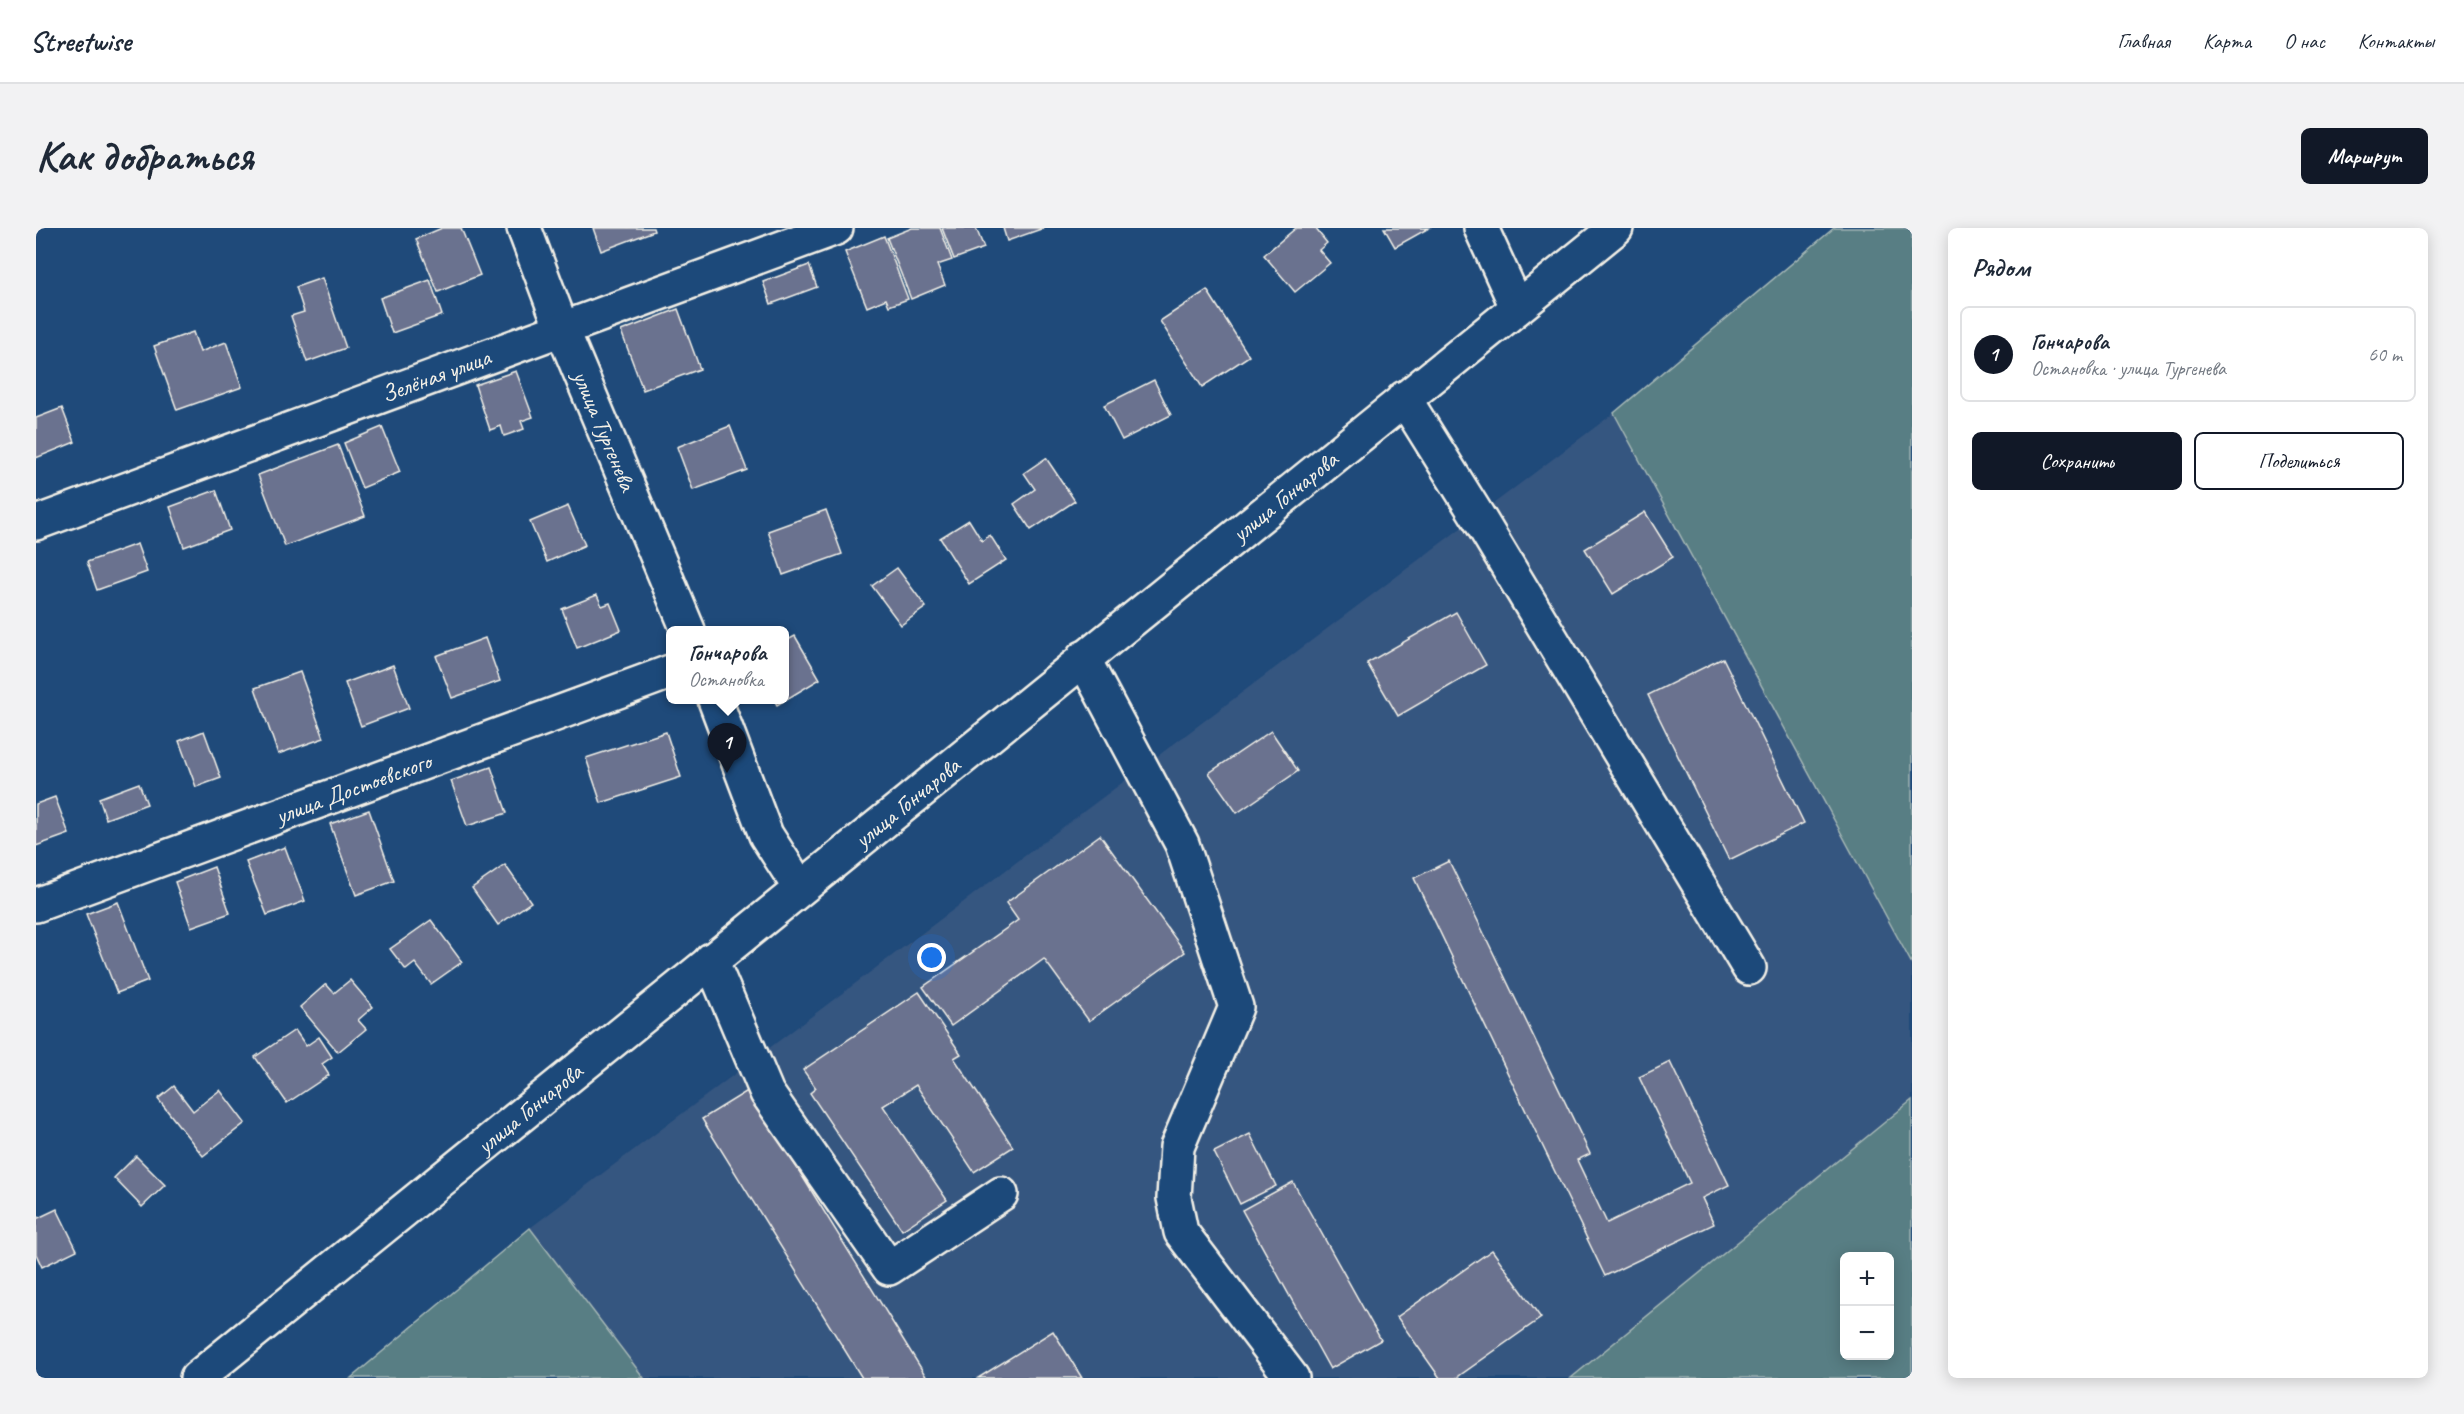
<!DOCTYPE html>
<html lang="ru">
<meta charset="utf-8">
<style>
body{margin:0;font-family:Caveat,sans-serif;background:#f2f2f3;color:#1f2937}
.controls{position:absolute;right:18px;bottom:18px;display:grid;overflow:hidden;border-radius:9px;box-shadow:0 3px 15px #0003}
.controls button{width:54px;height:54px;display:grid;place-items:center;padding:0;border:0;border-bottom:2px solid #e0e1e3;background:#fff;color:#1f2937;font:30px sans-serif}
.you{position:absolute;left:896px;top:730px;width:21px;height:21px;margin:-15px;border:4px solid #fff;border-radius:50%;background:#1a73e8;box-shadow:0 0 0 9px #1a73e833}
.badge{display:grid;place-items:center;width:39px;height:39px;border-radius:50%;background:#111827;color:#fff;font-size:20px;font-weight:700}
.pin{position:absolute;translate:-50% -50px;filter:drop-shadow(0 2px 3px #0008)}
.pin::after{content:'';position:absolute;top:32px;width:21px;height:18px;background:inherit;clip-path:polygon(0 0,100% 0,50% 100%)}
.popup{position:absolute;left:630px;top:398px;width:123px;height:78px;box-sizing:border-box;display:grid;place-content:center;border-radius:9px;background:#fff;filter:drop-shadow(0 2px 4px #0005);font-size:20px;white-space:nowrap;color:#747a83}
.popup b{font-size:22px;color:#1f2937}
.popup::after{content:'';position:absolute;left:50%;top:100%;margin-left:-12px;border:12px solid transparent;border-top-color:#fff}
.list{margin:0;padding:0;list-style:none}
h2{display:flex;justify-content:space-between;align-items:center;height:78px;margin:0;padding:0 24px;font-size:26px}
h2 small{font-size:20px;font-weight:400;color:#747a83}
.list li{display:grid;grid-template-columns:39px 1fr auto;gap:18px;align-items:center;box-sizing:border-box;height:96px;margin:0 12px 12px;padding:0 12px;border:2px solid #e0e1e3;border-radius:9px}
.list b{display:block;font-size:22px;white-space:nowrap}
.list p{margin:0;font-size:20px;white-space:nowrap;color:#747a83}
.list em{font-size:20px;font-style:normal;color:#747a83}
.actions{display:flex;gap:12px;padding:18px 24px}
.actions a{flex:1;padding:14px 0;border:2px solid #111827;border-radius:9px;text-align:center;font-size:21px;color:#111827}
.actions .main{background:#111827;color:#fff}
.map{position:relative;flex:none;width:1876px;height:1150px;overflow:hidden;border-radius:9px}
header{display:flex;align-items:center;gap:36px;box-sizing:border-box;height:84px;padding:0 30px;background:#fff;border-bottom:2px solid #e0e1e3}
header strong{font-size:28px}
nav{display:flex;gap:33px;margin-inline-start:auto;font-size:21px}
.intro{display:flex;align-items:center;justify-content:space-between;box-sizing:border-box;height:144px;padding:0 36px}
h1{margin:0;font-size:42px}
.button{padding:15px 27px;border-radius:9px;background:#111827;color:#fff;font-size:21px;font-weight:700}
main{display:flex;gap:36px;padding:0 36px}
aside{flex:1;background:#fff;border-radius:9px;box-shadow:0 3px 15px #0003}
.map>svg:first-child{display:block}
.built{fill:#365680}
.green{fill:#587e84;stroke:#a6b8b6;stroke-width:1.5;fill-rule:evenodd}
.building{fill:#6b728f;stroke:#f4f1e8;stroke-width:1.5}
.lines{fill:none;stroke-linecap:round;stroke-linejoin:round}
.minor-casing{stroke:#f4f1e8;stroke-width:38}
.major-casing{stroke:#f4f1e8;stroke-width:38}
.minor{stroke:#1f4a7a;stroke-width:33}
.major{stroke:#1f4a7a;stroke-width:33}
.labels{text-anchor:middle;stroke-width:5;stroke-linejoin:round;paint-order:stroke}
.street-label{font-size:24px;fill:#f4f1e8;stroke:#1f4a7a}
</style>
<header>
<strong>Streetwise</strong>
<nav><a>Главная</a><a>Карта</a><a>О нас</a><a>Контакты</a></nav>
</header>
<div class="intro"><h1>Как добраться</h1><a class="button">Маршрут</a></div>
<main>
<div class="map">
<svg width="1876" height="1150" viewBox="0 0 1876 1150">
<rect width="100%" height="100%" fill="#1f4a7a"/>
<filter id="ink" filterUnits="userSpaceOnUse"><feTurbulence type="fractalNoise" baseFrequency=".0167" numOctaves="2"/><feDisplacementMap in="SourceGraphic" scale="12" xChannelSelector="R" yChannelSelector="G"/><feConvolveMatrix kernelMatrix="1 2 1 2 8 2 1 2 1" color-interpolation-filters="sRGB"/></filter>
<g filter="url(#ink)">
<polygon class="built" points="1578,185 1876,736 1876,872 1535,1150 608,1150 494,1000"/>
<g class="green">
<polygon points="1798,0 1876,0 1876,736 1578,185"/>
<path d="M1876,872V1150H1535ZM1854,1028V1128H1808V1028Z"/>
<polygon points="494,1000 608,1150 315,1150"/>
</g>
<g class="building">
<polygon points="406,0 425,0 444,47 402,64 380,11"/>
<polygon points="557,0 617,0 618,3 565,23"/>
<polygon points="876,0 904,0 916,32 901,37 909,57 875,71 851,10"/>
<polygon points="906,0 940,0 948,20 918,31"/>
<polygon points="967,0 1008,0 971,13"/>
<polygon points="1260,0 1279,0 1291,15 1283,22 1294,35 1259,64 1228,27"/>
<polygon points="1348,0 1393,0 1359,19"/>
<polygon points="848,8 872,71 853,78 850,71 831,79 809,24"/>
<polygon points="773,37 781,59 735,76 727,54"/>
<polygon points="286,50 310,120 271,134 255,88 268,84 260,59"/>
<polygon points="394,52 406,87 356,105 344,70"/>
<polygon points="1171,62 1213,128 1166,159 1124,93"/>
<polygon points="642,81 664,141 607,162 585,103"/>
<polygon points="157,104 164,124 190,114 206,159 141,182 118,118"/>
<polygon points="480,143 497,189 485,193 488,201 468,208 465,198 454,202 439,157"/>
<polygon points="1118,152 1135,187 1086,212 1068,177"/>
<polygon points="26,180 39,214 0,230 0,190"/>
<polygon points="694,198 711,242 657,262 641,219"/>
<polygon points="346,199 364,244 326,260 308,215"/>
<polygon points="302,217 329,288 249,318 222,247"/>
<polygon points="1010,230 1039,273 995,302 978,276 999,261 988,245"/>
<polygon points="180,262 194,302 148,319 134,279"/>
<polygon points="532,278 549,317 511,334 494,294"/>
<polygon points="790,282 806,326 747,347 732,303"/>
<polygon points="1609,284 1637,329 1577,366 1549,321"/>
<polygon points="933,292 946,313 954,307 970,332 933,356 904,310"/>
<polygon points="101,316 111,344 61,362 51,334"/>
<polygon points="861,340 890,379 865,397 836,358"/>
<polygon points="561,367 566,378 574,375 585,402 541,420 526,381"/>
<polygon points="1420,384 1450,437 1362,488 1331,435"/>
<polygon points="759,408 784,451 741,477 738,472 748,472 748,414"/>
<polygon points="449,410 464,453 416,470 400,428"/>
<polygon points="1687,430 1768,595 1693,632 1612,467"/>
<polygon points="357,437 373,480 325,498 309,455"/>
<polygon points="264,444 288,510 242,526 219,460"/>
<polygon points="168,503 185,550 160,559 143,513"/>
<polygon points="1235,503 1262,543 1201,585 1173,545"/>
<polygon points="630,504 645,549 565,575 550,530"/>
<polygon points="455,539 471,585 431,598 415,553"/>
<polygon points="103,555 111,576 70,591 63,570"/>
<polygon points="19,569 33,606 0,618 0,576"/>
<polygon points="333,582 358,653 320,667 294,596"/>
<polygon points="1064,607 1149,724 1053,793 1008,731 915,798 887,759 982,692 970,675"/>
<polygon points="249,619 269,673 231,687 210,634"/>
<polygon points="1413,633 1554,926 1541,932 1571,995 1654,955 1603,849 1634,834 1693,957 1666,970 1678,996 1569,1048 1378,650"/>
<polygon points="469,637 495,674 462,697 436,660"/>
<polygon points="178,639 194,685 155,699 139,654"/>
<polygon points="82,674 112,753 81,765 50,686"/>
<polygon points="395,692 426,734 395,756 379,735 370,742 354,721"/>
<polygon points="314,752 337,779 322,792 330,801 302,824 264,779 290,756 298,765"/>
<polygon points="883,764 925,826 918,830 977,919 938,944 880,857 847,878 911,972 866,1002 774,865 780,860 767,842"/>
<polygon points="259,802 270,818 283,809 296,829 286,836 293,847 251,875 219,829"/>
<polygon points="138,858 157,883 184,862 209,895 167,928 122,871"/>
<polygon points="713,862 891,1150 826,1150 666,891"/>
<polygon points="1214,906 1240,958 1204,976 1178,924"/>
<polygon points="100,928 129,957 106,979 78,950"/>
<polygon points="1257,954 1345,1112 1294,1141 1206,982"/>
<polygon points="21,981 41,1022 6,1039 0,1026 0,991"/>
<polygon points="1456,1022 1505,1090 1420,1150 1404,1150 1361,1089"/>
<polygon points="1017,1103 1046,1150 942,1150"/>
</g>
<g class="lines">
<defs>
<g id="minor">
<path id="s1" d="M488,0L526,101L652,402"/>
<polyline points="1445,0 1481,79"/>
<polyline points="1368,170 1441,287 1713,740"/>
<path id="s2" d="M0,295L800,0"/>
<polyline points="1047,430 1146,616 1200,779 1141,919 1138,970 1145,1004 1256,1150"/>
<polyline points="679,472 730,607 764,660"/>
<path id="s3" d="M0,677L634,444"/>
<polyline points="675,732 731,865 853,1040 965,966"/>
</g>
<g id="major">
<path id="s4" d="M161,1150L1580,0"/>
</g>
</defs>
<use href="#minor" class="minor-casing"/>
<use href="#major" class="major-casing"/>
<use href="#minor" class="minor"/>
<use href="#major" class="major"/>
</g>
</g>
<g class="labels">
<g class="street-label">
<text dy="8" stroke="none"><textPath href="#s2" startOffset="426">Зелёная улица</textPath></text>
<text dy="8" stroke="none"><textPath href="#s1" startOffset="218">улица Тургенева</textPath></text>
<text dy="8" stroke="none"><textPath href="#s4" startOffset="1400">улица Гончарова</textPath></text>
<text dy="8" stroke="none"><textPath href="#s3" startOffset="338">улица Достоевского</textPath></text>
<text dy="8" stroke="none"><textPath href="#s4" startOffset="914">улица Гончарова</textPath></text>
<text dy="8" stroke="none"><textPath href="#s4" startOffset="428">улица Гончарова</textPath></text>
</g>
</g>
</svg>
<div class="controls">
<button>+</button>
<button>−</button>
</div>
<div class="you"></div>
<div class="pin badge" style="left:691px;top:545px">1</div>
<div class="popup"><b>Гончарова</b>Остановка</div>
</div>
<aside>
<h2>Рядом<small></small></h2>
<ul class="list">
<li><span class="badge">1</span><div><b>Гончарова</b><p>Остановка · улица Тургенева</p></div><em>60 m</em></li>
</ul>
<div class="actions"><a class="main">Сохранить</a><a>Поделиться</a></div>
</aside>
</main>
